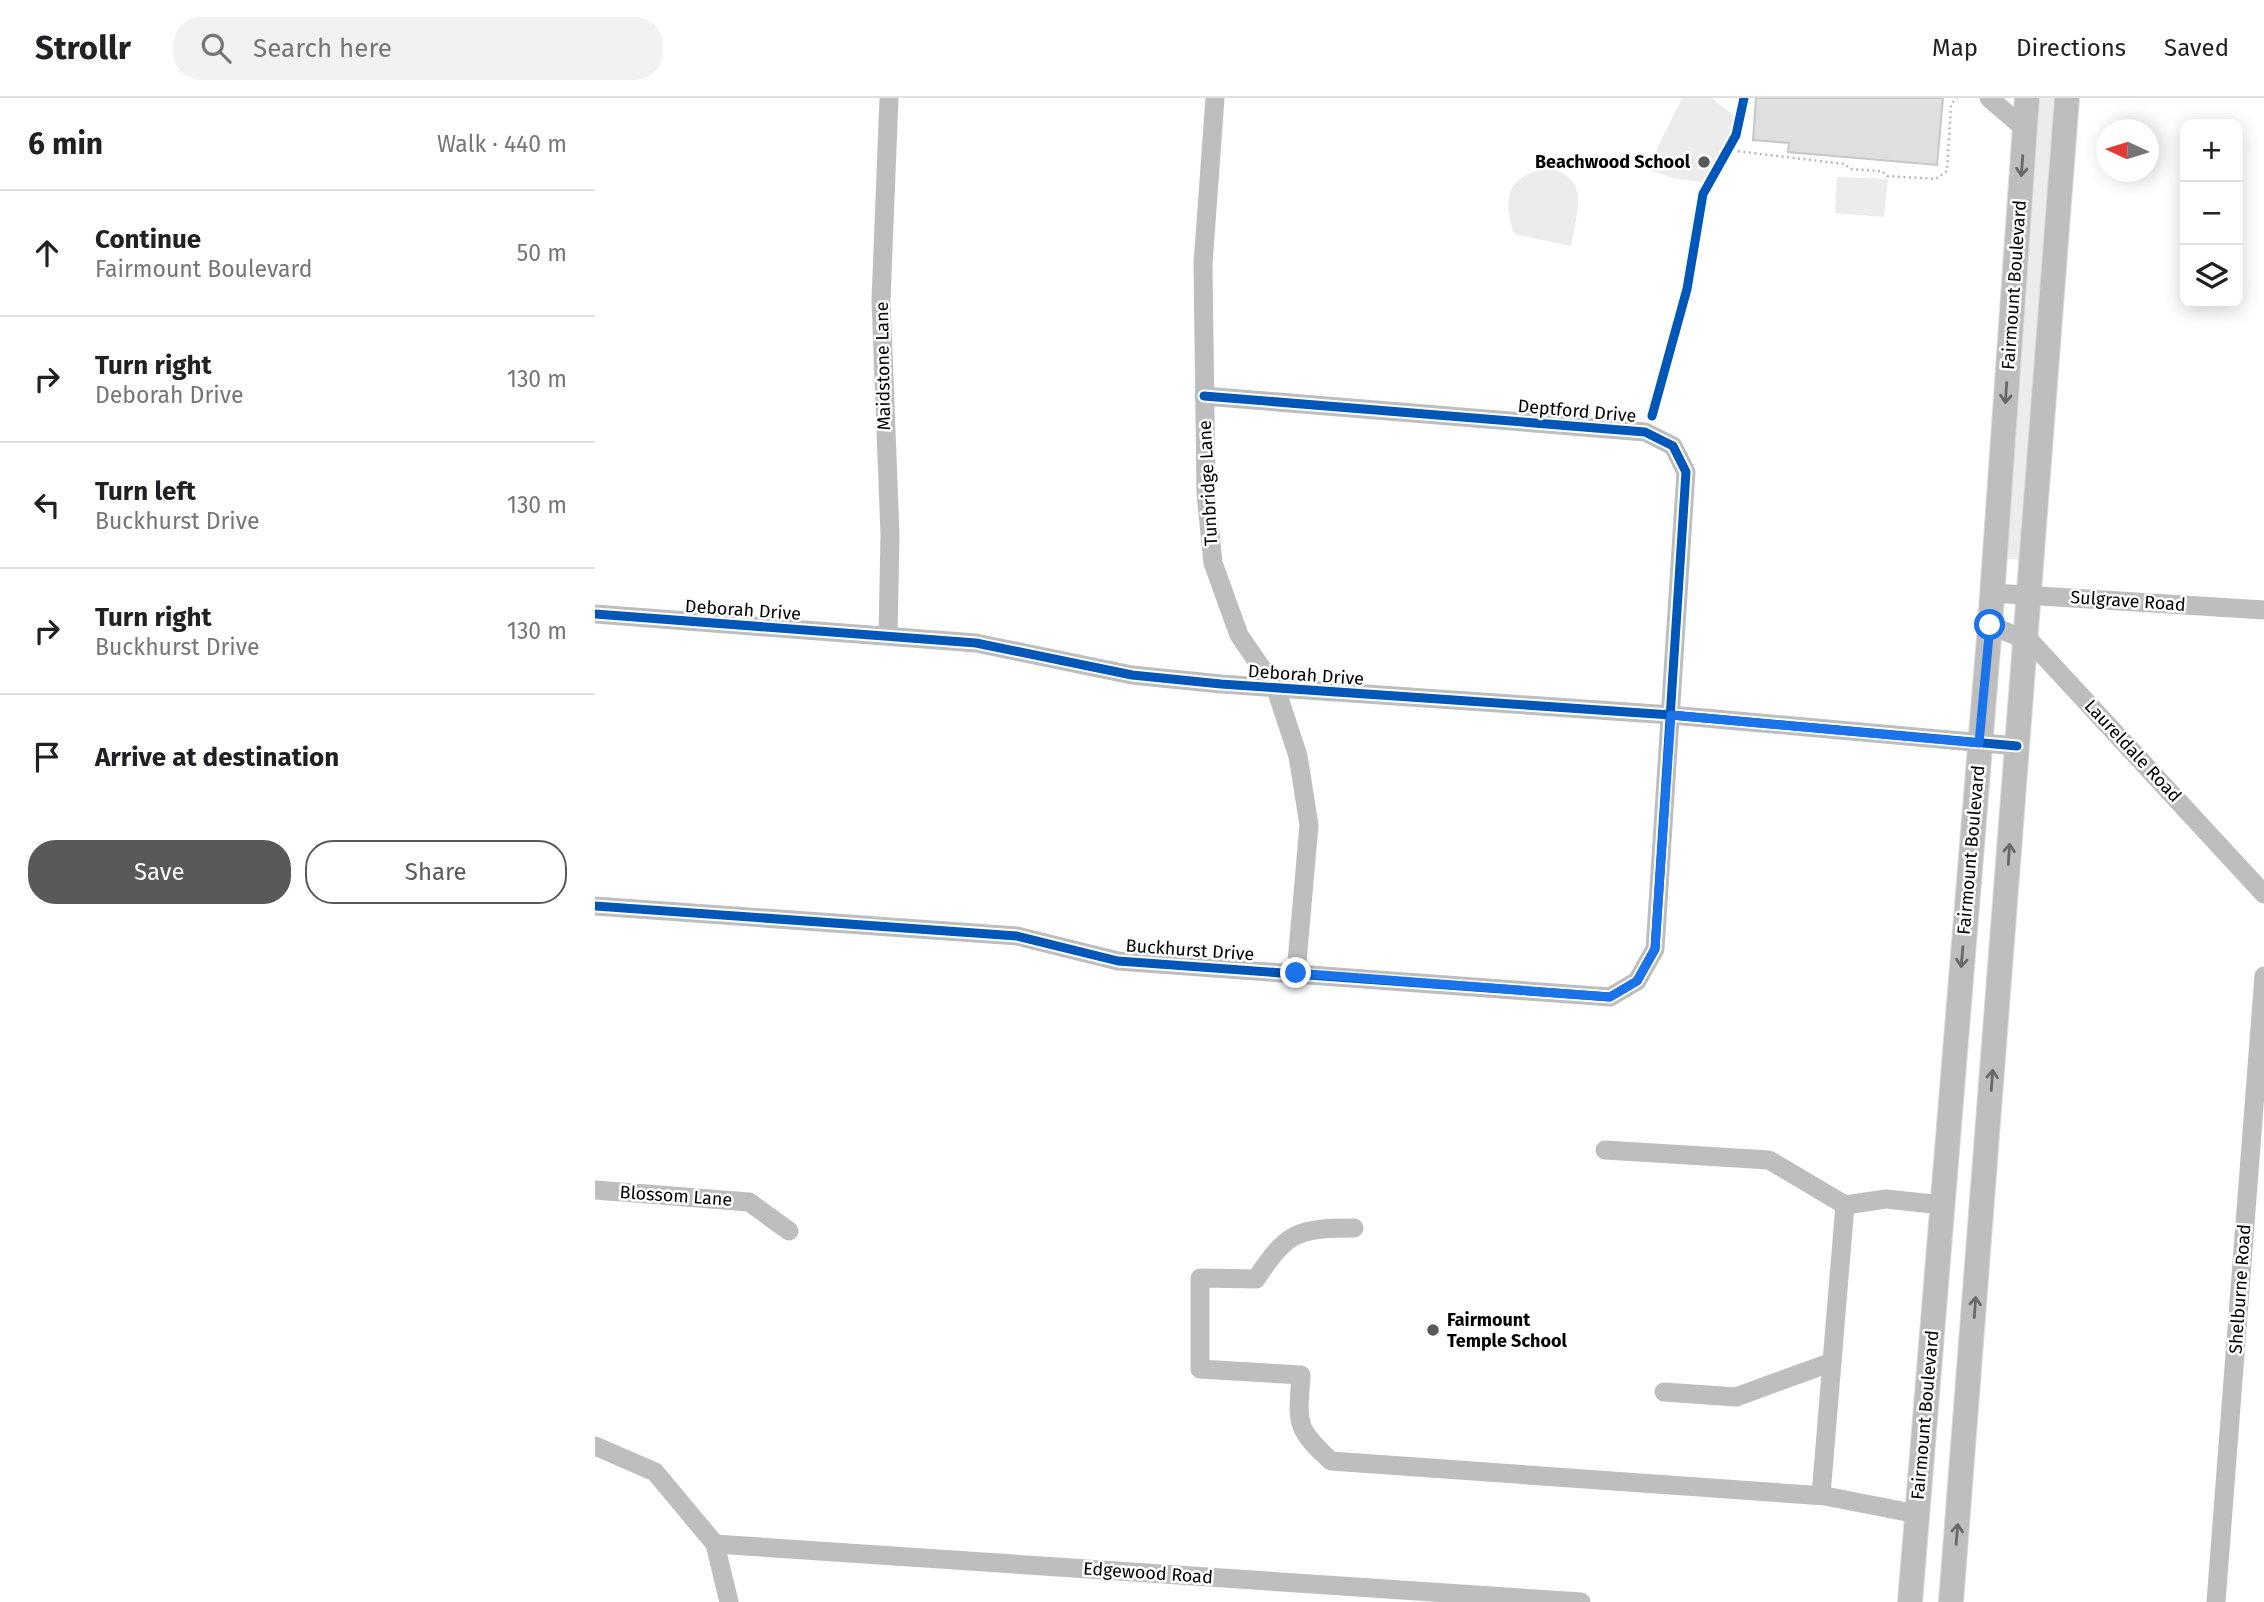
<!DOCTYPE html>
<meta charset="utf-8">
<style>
body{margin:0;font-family:"Fira Sans",sans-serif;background:#f2f2f2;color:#202124}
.controls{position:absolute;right:21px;top:21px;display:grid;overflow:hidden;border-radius:14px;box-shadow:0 4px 18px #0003}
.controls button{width:63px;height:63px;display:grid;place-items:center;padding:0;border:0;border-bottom:2px solid #e0e0e0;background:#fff;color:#202124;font:35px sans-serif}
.compass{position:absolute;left:1501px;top:21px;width:63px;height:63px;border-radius:50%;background:#fff;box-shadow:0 4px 18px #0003;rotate:274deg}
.stop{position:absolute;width:21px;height:21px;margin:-16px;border:5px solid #1a73e8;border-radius:50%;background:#fff}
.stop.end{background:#1a73e8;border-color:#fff;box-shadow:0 2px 7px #0008}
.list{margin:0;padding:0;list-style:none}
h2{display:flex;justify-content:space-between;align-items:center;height:91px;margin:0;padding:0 28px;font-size:30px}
h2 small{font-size:23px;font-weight:400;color:#757577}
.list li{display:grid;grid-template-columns:46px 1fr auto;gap:21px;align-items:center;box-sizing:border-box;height:126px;padding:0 28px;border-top:2px solid #e0e0e0}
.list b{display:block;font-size:26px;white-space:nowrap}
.list p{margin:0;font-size:23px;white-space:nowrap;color:#757577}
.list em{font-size:23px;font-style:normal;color:#757577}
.actions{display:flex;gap:14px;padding:21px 28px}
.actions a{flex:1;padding:16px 0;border:2px solid #595959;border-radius:28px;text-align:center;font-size:24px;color:#595959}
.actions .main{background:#595959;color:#fff}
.icon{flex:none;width:38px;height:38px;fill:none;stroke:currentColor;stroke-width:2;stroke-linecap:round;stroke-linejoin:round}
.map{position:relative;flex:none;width:1669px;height:1504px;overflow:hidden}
header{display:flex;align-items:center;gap:42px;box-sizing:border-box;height:98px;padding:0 35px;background:#fff;border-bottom:2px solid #e0e0e0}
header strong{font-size:33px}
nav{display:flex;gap:38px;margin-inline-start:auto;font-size:24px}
.search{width:490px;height:63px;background:#f2f2f2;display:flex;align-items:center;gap:18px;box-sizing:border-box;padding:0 24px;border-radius:28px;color:#757577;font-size:26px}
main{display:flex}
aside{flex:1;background:#fff}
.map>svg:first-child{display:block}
.green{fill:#ececec}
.building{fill:#dfdfdf;stroke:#c7c7c7;stroke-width:2}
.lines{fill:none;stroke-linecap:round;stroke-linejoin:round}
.major-casing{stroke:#dbdbdb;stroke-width:26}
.path{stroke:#b9b9b9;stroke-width:2.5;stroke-dasharray:2 3.5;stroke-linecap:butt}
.minor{stroke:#bebebe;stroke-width:19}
.major{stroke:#bebebe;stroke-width:24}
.cycleway-casing{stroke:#fff;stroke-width:13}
.cycleway{stroke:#0057b8;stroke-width:9}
.oneway{stroke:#686868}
.route{stroke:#1a73e8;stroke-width:9}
.poi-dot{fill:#595959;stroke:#fff;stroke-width:2.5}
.labels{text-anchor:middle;stroke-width:5;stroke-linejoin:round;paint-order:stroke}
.poi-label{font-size:18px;font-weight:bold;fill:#000;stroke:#fff;text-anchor:end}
.street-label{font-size:18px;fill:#000;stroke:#fff}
</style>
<header>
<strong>Strollr</strong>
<div class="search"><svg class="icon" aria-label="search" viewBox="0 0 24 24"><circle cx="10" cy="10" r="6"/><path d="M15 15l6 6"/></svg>Search here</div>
<nav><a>Map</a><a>Directions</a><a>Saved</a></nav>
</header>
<main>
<aside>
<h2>6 min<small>Walk · 440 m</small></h2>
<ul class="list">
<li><svg class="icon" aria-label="ahead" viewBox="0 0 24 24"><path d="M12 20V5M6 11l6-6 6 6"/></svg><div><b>Continue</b><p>Fairmount Boulevard</p></div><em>50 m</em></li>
<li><svg class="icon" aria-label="right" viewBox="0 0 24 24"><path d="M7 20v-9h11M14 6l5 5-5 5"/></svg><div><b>Turn right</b><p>Deborah Drive</p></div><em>130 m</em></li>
<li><svg class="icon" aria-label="left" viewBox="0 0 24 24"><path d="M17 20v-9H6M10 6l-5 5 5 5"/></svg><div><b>Turn left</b><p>Buckhurst Drive</p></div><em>130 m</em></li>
<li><svg class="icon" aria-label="right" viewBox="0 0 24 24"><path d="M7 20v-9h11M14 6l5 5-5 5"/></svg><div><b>Turn right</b><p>Buckhurst Drive</p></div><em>130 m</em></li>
<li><svg class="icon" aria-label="arrive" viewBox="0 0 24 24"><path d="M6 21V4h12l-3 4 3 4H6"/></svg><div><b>Arrive at destination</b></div></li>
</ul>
<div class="actions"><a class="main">Save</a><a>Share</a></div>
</aside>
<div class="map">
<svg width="1669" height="1504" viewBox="0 0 1669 1504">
<rect width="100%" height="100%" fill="#fff"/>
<g class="green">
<polygon points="1087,0 1116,0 1141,19 1130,49 1110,85 1078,80 1052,71"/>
<polygon points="1440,0 1464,0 1425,461 1412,461"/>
<path d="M954,70C997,81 981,114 976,148L919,136C907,98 912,78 954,70Z"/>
<polygon points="1242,79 1293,81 1289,119 1240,115"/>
</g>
<polygon class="building" points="1161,0 1348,0 1342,67 1193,54 1194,45 1158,42"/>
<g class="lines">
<defs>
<g id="major">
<polyline points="1315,1504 1395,527 1432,0"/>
<polyline points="1356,1504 1472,0"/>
</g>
</defs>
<use href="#major" class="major-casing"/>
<polyline class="path" points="1132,52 1250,66 1255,71 1287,73 1292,78 1341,81 1352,73 1356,6 1362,0"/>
<g class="minor">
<polyline points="620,0 608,166 611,396 618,465 644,537 681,591 703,658 714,727 701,875"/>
<polyline points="1394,0 1430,31"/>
<polyline points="1397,495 1669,512"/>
<polyline points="0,516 381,545 537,577 626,586 1076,617 1422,648"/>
<polyline points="1395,527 1436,544 1669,796"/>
<polyline points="293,537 295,437 286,202 294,0"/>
<polyline points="0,808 422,838 523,863 1015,899 1042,883 1060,851 1091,374 1078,348 1050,334 609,298"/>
<polyline points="1010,1052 1174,1062 1250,1107"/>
<polyline points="0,1092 154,1104 194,1133"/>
<path d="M759,1130C702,1130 692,1134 661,1181L605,1180V1271L706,1277C703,1324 699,1330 736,1363L1230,1398L1322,1416"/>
<polyline points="1069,1294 1141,1299 1237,1264"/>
<polyline points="0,1348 60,1374 120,1446 134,1504"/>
<polyline points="1226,1397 1250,1107 1291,1101 1347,1107"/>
<polyline points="120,1446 986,1504"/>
<polyline points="1621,1504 1669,878"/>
</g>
<use href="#major" class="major"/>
<defs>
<g id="cycleway">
<polyline points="1057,318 1092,191 1108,96 1141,37 1149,0"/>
<polyline points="0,516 381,545 537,577 626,586 1076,617 1422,648"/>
<polyline points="0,808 422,838 523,863 1015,899 1042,883 1060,851 1091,374 1078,348 1050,334 609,298"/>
</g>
</defs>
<use href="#cycleway" class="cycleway-casing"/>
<use href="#cycleway" class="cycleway"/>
</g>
<defs><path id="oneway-shaft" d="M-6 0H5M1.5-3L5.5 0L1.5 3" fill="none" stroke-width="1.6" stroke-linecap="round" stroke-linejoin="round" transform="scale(1.75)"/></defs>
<g class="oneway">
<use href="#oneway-shaft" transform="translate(1427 68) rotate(94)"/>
<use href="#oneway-shaft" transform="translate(1411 295) rotate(94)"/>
<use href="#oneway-shaft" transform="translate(1414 756) rotate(-86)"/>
<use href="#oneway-shaft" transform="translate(1367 859) rotate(95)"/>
<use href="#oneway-shaft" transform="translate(1397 982) rotate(-86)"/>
<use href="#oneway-shaft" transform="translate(1380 1209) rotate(-86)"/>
<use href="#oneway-shaft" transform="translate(1362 1436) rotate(-85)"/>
</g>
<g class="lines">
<polyline class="route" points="701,875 1015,899 1042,883 1060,851 1076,617 1384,645 1395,527"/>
</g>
<g class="poi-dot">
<circle cx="1109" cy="64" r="7"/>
<circle cx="838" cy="1232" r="7"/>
</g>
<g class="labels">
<g class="poi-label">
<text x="1095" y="70">Beachwood School</text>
<text x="852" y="1228" text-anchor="start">Fairmount<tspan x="852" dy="21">Temple School</tspan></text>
</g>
<g class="street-label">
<text transform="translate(1419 187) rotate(-86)" y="6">Fairmount Boulevard</text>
<text transform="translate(288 268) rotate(-91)" y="6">Maidstone Lane</text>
<text transform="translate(982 313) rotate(5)" y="6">Deptford Drive</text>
<text transform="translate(613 385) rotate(-93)" y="6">Tunbridge Lane</text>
<text transform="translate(1533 503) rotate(4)" y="6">Sulgrave Road</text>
<text transform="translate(148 512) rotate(4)" y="6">Deborah Drive</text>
<text transform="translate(711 577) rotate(4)" y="6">Deborah Drive</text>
<text transform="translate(1538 653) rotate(47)" y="6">Laureldale Road</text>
<text transform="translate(1376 752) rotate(-85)" y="6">Fairmount Boulevard</text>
<text transform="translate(595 852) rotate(4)" y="6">Buckhurst Drive</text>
<text transform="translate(81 1098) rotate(4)" y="6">Blossom Lane</text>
<text transform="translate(1645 1191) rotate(-86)" y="6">Shelburne Road</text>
<text transform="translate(1330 1317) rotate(-85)" y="6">Fairmount Boulevard</text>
<text transform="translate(553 1475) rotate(4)" y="6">Edgewood Road</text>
</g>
</g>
</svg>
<div class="controls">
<button>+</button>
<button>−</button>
<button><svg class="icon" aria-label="layers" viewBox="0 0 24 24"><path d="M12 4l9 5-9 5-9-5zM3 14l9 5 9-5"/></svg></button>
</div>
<svg class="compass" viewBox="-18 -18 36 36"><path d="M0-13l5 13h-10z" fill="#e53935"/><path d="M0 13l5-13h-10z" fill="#757577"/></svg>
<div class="stop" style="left:1395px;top:527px"></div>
<div class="stop end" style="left:701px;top:875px"></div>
</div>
</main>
